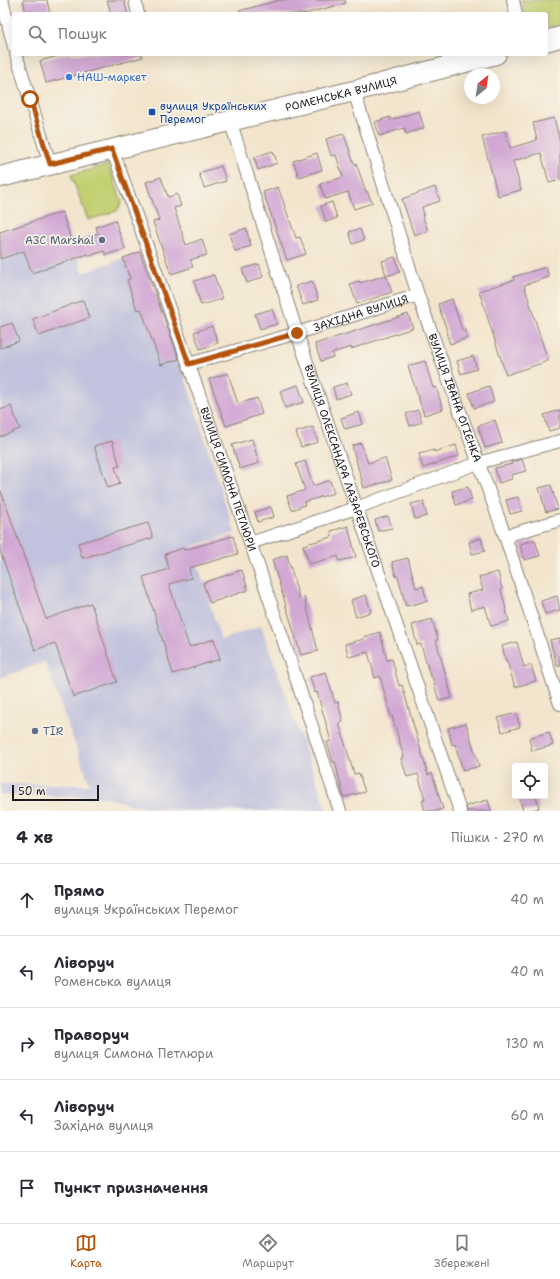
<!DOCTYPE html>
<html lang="uk">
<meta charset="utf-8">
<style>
body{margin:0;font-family:"Shantell Sans",sans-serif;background:#f2f2f3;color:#2b2b33}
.controls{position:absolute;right:12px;bottom:12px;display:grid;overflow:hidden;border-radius:4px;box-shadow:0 4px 16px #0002}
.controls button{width:36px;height:36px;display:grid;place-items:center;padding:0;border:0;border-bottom:1px solid #e1e1e2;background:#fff;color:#2b2b33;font:20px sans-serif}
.compass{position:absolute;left:464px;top:68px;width:36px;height:36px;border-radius:50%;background:#fff;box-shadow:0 4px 16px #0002;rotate:30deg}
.scale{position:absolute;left:12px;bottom:10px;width:87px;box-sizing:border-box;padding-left:4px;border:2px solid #1c1c1c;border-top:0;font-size:11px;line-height:14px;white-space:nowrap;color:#1c1c1c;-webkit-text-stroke:3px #f7f3e8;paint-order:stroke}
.stop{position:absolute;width:12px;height:12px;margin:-9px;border:3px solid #b45309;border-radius:50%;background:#fff}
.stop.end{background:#b45309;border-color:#fff;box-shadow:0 1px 4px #0008}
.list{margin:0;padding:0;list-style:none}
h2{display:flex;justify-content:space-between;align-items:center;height:52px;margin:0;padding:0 16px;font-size:17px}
h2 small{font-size:13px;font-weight:400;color:#7c7c81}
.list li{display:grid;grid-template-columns:26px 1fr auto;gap:12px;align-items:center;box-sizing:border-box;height:72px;padding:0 16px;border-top:1px solid #e1e1e2}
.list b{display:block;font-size:15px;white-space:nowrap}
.list p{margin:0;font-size:13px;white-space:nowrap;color:#7c7c81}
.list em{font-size:13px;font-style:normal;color:#7c7c81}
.icon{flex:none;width:22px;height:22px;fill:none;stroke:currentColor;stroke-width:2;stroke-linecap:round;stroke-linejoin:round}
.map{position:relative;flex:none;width:560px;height:811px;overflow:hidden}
.search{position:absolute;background:#fff;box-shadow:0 4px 16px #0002;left:12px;right:12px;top:12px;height:44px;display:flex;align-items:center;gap:10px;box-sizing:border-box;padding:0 14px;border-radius:4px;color:#7c7c81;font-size:15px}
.sheet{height:412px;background:#fff}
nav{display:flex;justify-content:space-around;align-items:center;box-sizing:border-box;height:56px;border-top:1px solid #e1e1e2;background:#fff;font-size:11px;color:#7c7c81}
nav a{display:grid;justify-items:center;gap:2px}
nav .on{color:#b45309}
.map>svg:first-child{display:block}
.industrial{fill:#c1c2dd}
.green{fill:#c3d072;stroke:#707647}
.building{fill:#d1a7d4}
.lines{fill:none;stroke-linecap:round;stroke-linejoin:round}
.street-casing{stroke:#888074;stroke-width:14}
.primary-casing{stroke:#888074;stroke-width:22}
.street{stroke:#fff;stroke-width:12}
.primary{stroke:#fff;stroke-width:20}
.route{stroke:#b45309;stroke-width:5}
.shop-dot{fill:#3f7fe0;stroke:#f7f3e8;stroke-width:1.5}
.transit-dot{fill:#1a4fb4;stroke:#f7f3e8;stroke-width:1.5}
.service-dot{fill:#5c6f8a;stroke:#f7f3e8;stroke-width:1.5}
.labels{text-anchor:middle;stroke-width:3.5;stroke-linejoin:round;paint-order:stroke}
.shop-label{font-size:11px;fill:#366cbe;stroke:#f7f3e8;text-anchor:start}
.street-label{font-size:11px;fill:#1c1c1c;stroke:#f7f3e8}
.transit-label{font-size:11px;fill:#164399;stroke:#f7f3e8;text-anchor:start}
.service-label{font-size:11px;fill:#4e5e75;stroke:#f7f3e8;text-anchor:end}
</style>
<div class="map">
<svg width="560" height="811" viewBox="0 0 560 811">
<rect width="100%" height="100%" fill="#f7f3e8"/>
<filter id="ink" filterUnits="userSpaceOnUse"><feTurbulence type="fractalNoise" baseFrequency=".025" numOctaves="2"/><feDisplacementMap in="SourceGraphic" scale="8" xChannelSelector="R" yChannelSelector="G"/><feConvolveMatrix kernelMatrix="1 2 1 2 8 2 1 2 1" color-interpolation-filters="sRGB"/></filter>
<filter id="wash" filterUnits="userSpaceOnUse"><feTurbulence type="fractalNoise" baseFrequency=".012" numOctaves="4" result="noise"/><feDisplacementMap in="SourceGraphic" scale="16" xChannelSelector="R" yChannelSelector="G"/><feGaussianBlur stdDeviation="0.9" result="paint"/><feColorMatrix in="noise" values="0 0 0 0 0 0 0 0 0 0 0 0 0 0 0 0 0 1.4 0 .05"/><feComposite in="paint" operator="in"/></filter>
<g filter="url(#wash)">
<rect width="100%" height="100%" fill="#f3e5cd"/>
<polygon class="industrial" points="62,212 71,240 79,238 85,256 78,258 83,273 140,252 179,359 235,533 192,546 221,640 261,626 327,811 195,811 137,806 105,797 0,795 0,784 90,785 45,662 0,678 0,232"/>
<g class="green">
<polygon points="521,0 560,0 560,24 546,28 546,14 525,14"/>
<polygon points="108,165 122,202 117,211 88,220 71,175"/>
</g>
<g id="blocks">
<g class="building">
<polygon points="23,0 47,0 50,14 26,14"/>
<polygon points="107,0 124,0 128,14 111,14"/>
<polygon points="280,0 345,0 346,3 304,14 239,14 239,11"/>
<polygon points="65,54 142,54 143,57 46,83 40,61"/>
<polygon points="419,111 424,128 406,134 404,128 379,136 375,122 390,117 391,120"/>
<polygon points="554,118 560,141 560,180 549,183 541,153 513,161 521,190 498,196 482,137 505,131 510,148 537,140 533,123"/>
<polygon points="344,134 354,164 356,163 366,192 367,191 372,203 354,209 348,192 325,199 320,184 343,177 336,155 331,156 326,139"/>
<polygon points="273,151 277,163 258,170 254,157"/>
<polygon points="317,153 322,170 299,177 293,161"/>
<polygon points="221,166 226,181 204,188 199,173"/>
<polygon points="161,177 168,197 177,194 181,206 174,208 186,245 202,239 207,255 190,260 193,267 171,274 153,222 159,220 146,182"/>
<polygon points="278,187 296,238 300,237 306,254 287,260 263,192"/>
<polygon points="435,187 440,201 422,207 424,215 422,215 428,231 414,235 402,199"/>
<polygon points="332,202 337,218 326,222 321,206"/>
<polygon points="62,212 71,240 79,238 80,240 98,233 96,227 115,220 125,249 106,255 104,251 89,256 88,254 32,273 24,251 0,259 0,232"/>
<polygon points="246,228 251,246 235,251 229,234"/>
<polygon points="360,229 364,240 353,244 349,232"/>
<polygon points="140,252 179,359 161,365 141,309 137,310 127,280 130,279 123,258"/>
<polygon points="395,257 400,272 386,276 392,292 357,304 350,284 359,281 360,283 386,275 382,261"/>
<polygon points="259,264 263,277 247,283 242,269"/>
<polygon points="546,267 549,277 524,285 548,361 506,375 479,291 514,280 513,277"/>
<polygon points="214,275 222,299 201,305 194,281"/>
<polygon points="312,281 318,300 303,305 296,286"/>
<polygon points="452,299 462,330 464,329 467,338 450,344 447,335 448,334 438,304"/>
<polygon points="83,300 89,318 39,336 33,319"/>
<polygon points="272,309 277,324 260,329 255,314"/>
<polygon points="408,314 413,328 351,349 351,347 332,353 333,357 321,361 315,344"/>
<polygon points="12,323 19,341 0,348 0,327"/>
<polygon points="212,326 218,343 200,349 194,332"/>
<polygon points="473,356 477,369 461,374 457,361"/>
<polygon points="425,361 433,388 436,387 443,409 424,415 408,366"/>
<polygon points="228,373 238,404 257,398 262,414 226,426 209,379"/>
<polygon points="347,383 351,394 336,399 333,387"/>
<polygon points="298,385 304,402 285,408 280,391"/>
<polygon points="489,386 494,402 474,408 469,393"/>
<polygon points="11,406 20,429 0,437 0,410"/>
<polygon points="418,410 422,422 410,426 406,414"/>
<polygon points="560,410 560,428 549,431 544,415"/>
<polygon points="359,412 363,424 345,429 341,418"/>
<polygon points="495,420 502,443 485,448 478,426"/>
<polygon points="313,427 318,442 301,447 296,432"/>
<polygon points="252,439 259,463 240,469 232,445"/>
<polygon points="112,441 120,466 115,467 120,484 108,488 94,446"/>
<polygon points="361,443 368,463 385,458 392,480 364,488 352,446"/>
<polygon points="456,445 459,456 423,468 419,454 434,450 434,452"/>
<polygon points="522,459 526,471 511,475 512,479 499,483 495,468 512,464 511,462"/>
<polygon points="305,461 313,486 330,480 334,493 304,502 305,505 292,510 287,496 305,490 296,464"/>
<polygon points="551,485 558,509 546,512 539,488"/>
<polygon points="468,487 472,500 456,505 452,491"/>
<polygon points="0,491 1,491 46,619 91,603 117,682 73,697 55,643 35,650 0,551"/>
<polygon points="518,497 522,511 510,514 506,500"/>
<polygon points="423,501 427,516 415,519 411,504"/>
<polygon points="271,507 274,517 258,522 255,512"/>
<polygon points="388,516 392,528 378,531 375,520"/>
<polygon points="148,523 153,538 82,558 78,543"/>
<polygon points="348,526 356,557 339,561 338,556 309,564 303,545 332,537 331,531"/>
<polygon points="233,536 238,554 189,568 191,578 169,584 189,647 214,639 220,659 173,674 143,577 169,569 165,554 183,548 184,550"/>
<polygon points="481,538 485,551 472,554 469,542"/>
<polygon points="535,540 540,556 524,560 520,544"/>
<polygon points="287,555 299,598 304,597 318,651 301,655 272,560"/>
<polygon points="408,558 416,588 423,586 427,601 406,606 398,576 396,577 392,562"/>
<polygon points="242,570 248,590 210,603 203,583"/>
<polygon points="498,572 502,589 501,590 509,621 491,626 485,606 471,610 467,594 483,590 479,577"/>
<polygon points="366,595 371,612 356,617 351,600"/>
<polygon points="557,596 560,610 545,614 541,601"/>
<polygon points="432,619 438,640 436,640 452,698 439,701 432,676 430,676 421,644 417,645 412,625"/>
<polygon points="380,632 387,660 392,659 399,686 402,685 428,775 432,773 443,809 435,811 425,811 422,800 425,799 418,774 407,777 401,758 404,757 392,716 391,716 380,676 375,678 368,652 349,657 345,644 364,639 364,637"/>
<polygon points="560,638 560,666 557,666 550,640"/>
<polygon points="517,642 524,667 531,665 536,681 515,687 507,661 506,661 502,646"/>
<polygon points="326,672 335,703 338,702 343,722 339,723 354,774 359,773 365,792 344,797 335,762 333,762 327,742 331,741 317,692 315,693 310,677"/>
<polygon points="516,713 520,727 502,732 498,718"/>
<polygon points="466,723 479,766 463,771 455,744 452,745 448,728"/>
<polygon points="549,732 553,745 532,751 529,738"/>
<polygon points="519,796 536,796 539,808 529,811 523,811"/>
<polygon points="488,800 491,811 467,811 466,806"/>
</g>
</g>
</g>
<g filter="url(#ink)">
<use href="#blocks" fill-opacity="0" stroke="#888074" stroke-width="1"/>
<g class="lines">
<defs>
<g id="street">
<polyline points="2,0 14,47"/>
<polyline points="135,0 138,14"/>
<polyline points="513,0 516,14"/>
<polyline points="16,54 50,164"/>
<path id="s1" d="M354,91L418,295L505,536L560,704"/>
<path id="s2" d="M230,120L297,333L460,811"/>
<path id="s3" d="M112,149C192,369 267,589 340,811"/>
<path id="s4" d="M189,364L297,333L418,295"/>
<polyline points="505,536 560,520"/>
<polyline points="250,543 356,508 478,463 560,441"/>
</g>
<g id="primary">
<polyline points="546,41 560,37"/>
<path id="s5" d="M0,177L61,162L354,91L496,54"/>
</g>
</defs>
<use href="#street" class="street-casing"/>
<use href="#primary" class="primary-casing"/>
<use href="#street" class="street"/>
<use href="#primary" class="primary"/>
</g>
</g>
<g class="lines" filter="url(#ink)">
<polyline class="route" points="30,99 50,164 112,149 189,364 297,333"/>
</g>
<circle class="shop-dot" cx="69" cy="77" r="4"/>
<rect class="transit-dot" x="148" y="108" width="8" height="8" rx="2"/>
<g class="service-dot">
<circle cx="102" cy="240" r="4"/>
<circle cx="35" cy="731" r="4"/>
</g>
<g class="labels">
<g class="shop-label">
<text x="77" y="81">НАШ-маркет</text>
</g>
<g class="street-label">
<text dy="4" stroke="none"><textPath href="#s5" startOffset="351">РОМЕНСЬКА ВУЛИЦЯ</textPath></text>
<text dy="4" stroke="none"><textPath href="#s4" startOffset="179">ЗАХІДНА ВУЛИЦЯ</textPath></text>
<text dy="4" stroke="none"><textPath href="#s1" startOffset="323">ВУЛИЦЯ ІВАНА ОГІЄНКА</textPath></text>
<text dy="4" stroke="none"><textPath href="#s2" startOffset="364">ВУЛИЦЯ ОЛЕКСАНДРА ЛАЗАРЕВСЬКОГО</textPath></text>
<text dy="4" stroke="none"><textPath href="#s3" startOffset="350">ВУЛИЦЯ СИМОНА ПЕТЛЮРИ</textPath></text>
</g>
<g class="transit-label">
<text x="160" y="110">вулиця Українських<tspan x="160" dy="13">Перемог</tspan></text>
</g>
<g class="service-label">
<text x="94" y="244">АЗС Marshal</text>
<text x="43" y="735" text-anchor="start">TIR</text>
</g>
</g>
</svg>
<div class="controls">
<button><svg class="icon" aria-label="locate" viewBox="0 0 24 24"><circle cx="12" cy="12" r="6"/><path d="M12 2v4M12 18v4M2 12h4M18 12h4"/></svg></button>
</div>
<svg class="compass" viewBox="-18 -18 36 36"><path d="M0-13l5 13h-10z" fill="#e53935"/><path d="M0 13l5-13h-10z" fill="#7c7c81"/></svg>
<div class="scale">50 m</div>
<div class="stop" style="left:30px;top:99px"></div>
<div class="stop end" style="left:297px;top:333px"></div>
<div class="search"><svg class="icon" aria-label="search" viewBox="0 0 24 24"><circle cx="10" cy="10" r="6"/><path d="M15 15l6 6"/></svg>Пошук</div>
</div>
<section class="sheet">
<h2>4 хв<small>Пішки · 270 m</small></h2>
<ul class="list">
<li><svg class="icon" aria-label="ahead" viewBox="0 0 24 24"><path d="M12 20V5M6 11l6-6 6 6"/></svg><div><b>Прямо</b><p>вулиця Українських Перемог</p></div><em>40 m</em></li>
<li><svg class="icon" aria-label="left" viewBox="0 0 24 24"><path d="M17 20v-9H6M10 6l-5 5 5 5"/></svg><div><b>Ліворуч</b><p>Роменська вулиця</p></div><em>40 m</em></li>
<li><svg class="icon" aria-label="right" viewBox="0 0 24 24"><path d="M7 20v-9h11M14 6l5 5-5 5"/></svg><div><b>Праворуч</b><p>вулиця Симона Петлюри</p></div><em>130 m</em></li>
<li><svg class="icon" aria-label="left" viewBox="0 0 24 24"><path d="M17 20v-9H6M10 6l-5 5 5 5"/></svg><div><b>Ліворуч</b><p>Західна вулиця</p></div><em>60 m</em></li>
<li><svg class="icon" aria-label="arrive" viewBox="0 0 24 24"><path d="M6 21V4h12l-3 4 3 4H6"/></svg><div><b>Пункт призначення</b></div></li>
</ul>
</section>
<nav>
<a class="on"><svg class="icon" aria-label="map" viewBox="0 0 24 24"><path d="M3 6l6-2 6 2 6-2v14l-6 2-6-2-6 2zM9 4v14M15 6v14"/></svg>Карта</a>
<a><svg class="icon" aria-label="directions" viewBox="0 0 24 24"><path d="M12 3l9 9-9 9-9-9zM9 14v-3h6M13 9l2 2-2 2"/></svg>Маршрут</a>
<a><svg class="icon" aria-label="saved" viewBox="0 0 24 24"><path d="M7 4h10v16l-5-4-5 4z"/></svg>Збережені</a>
</nav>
